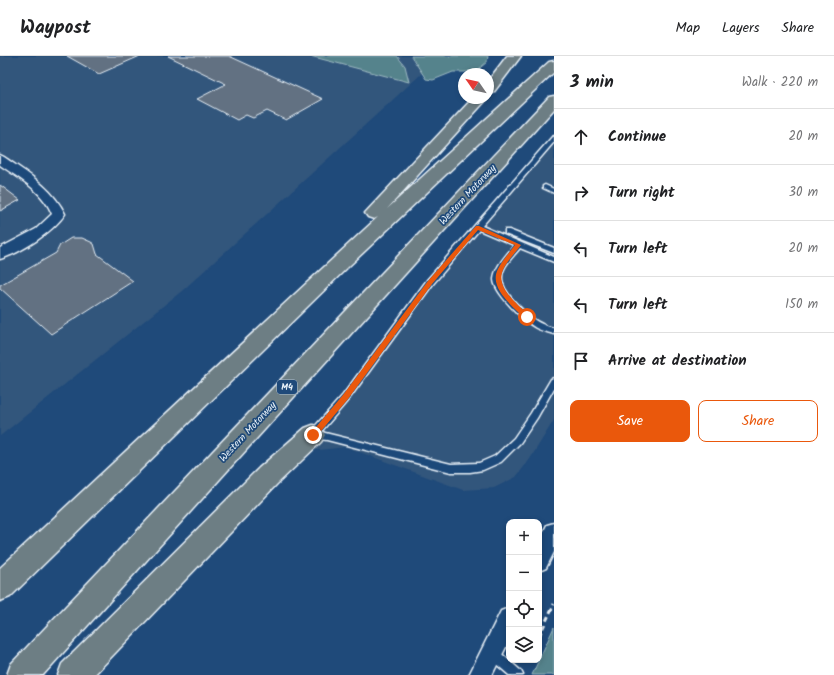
<!DOCTYPE html>
<meta charset="utf-8">
<style>
body{margin:0;font-family:Kalam,sans-serif;background:#f6f6f6;color:#202124}
.controls{position:absolute;right:12px;bottom:12px;display:grid;overflow:hidden;border-radius:8px;box-shadow:0 2px 6px #0003}
.controls button{width:36px;height:36px;display:grid;place-items:center;padding:0;border:0;border-bottom:1px solid #e0e0e0;background:#fff;color:#202124;font:20px sans-serif}
.compass{position:absolute;left:458px;top:12px;width:36px;height:36px;border-radius:50%;background:#fff;box-shadow:0 2px 6px #0003;rotate:304deg}
.stop{position:absolute;width:12px;height:12px;margin:-9px;border:3px solid #ea580c;border-radius:50%;background:#fff}
.stop.end{background:#ea580c;border-color:#fff;box-shadow:0 1px 4px #0008}
.list{margin:0;padding:0;list-style:none}
h2{display:flex;justify-content:space-between;align-items:center;height:52px;margin:0;padding:0 16px;font-size:17px}
h2 small{font-size:13px;font-weight:400;color:#757577}
.list li{display:grid;grid-template-columns:26px 1fr auto;gap:12px;align-items:center;box-sizing:border-box;height:56px;padding:0 16px;border-top:1px solid #e0e0e0}
.list b{display:block;font-size:15px;white-space:nowrap}
.list em{font-size:13px;font-style:normal;color:#757577}
.actions{display:flex;gap:8px;padding:12px 16px}
.actions a{flex:1;padding:9px 0;border:1px solid #ea580c;border-radius:8px;text-align:center;font-size:14px;color:#ea580c}
.actions .main{background:#ea580c;color:#fff}
.icon{flex:none;width:22px;height:22px;fill:none;stroke:currentColor;stroke-width:2;stroke-linecap:round;stroke-linejoin:round}
.map{position:relative;flex:none;width:554px;height:619px;overflow:hidden}
header{display:flex;align-items:center;gap:24px;box-sizing:border-box;height:56px;padding:0 20px;background:#fff;border-bottom:1px solid #e0e0e0}
header strong{font-size:19px}
nav{display:flex;gap:22px;margin-inline-start:auto;font-size:14px}
main{display:flex}
aside{flex:1;background:#fff}
.map>svg:first-child{display:block}
.built{fill:#33567c}
.green{fill:#55838c;stroke:#9ebac2}
.building{fill:#627182;stroke:#e8f1f8}
.lines{fill:none;stroke-linecap:round;stroke-linejoin:round}
.service-casing{stroke:#e8f1f8;stroke-width:3}
.minor-casing{stroke:#e8f1f8;stroke-width:3}
.motorway-casing{stroke:#e8f1f8;stroke-width:3}
.path{stroke:#e8f1f8;stroke-width:3;stroke-dasharray:5 3.5;stroke-linecap:butt}
.service{fill:#1f4a7a;fill-rule:evenodd}
.minor{fill:#1f4a7a;fill-rule:evenodd}
.motorway{fill:#6d7e84;fill-rule:evenodd}
.route{fill:#ea580c}
.labels{text-anchor:middle;stroke-width:3.5;stroke-linejoin:round;paint-order:stroke}
.shield{fill:#1f4a7a;stroke:#acbfd2;stroke-width:1}
.shield-label{font-size:9px;font-weight:bold;fill:#e8f1f8}
.street-label{font-size:10px;fill:#e8f1f8;stroke:#1f4a7a}
</style>
<header>
<strong>Waypost</strong>
<nav><a>Map</a><a>Layers</a><a>Share</a></nav>
</header>
<main>
<div class="map">
<svg width="554" height="619" viewBox="0 0 554 619">
<rect width="100%" height="100%" fill="#1f4a7a"/>
<filter id="ink" filterUnits="userSpaceOnUse"><feTurbulence type="fractalNoise" baseFrequency=".025" numOctaves="2"/><feDisplacementMap in="SourceGraphic" scale="8" xChannelSelector="R" yChannelSelector="G"/><feConvolveMatrix kernelMatrix="1 2 1 2 8 2 1 2 1" color-interpolation-filters="sRGB"/></filter>
<g filter="url(#ink)">
<g class="built">
<polygon points="0,0 441,0 183,234 0,380"/>
<polygon points="554,88 554,364 530,403 516,421 494,432 463,434 346,391 310,395 368,319 410,260 461,196"/>
</g>
<g class="green">
<polygon points="310,0 397,0 405,10 409,26"/>
<polygon points="411,0 488,0 487,6 475,16 453,16 433,24 426,23"/>
<polygon points="554,571 554,619 532,619"/>
</g>
<g class="building">
<polygon points="67,0 140,0 99,18"/>
<polygon points="168,0 229,0 323,43 286,64 267,55 253,62 246,59 237,64 197,43 226,28"/>
<polygon points="0,129 20,144 0,155"/>
<polygon points="71,182 82,182 91,186 94,188 97,198 133,225 51,278 0,232 0,229 56,197 60,189"/>
</g>
<g class="lines">
<defs>
<g id="service">
<path d="M554,80V86L482,170L554,201V206L520,192C513,201 501,211 502,223C502,237 530,263 542,268C546,270 550,271 554,272V278C548,276 542,275 536,272C524,265 495,238 494,224C494,211 507,199 514,189L479,174L433,228L349,343L321,376L451,408L479,407L495,400L514,382L531,357L551,323L554,322V332L537,362L520,387L501,406L483,414L470,416H451L327,384L310,382L309,379L310,376L343,339L427,224L552,81Z"/>
<polygon points="545,129 554,133 554,137 543,132 543,130"/>
<polygon points="505,174 509,174 554,192 554,197 505,178"/>
<polygon points="492,592 496,593 521,615 523,619 509,619 488,601 487,597 488,593"/>
</g>
<g id="minor">
<path d="M0,99L4,101C27,117 53,132 65,158C53,176 21,197 0,203V192L36,173L52,158C43,135 19,122 0,109Z"/>
<polygon points="554,467 554,496 546,512 539,515 539,485 547,469"/>
<polygon points="509,552 509,585 492,619 469,619 501,555"/>
</g>
<g id="motorway">
<polygon points="507,0 521,0 493,37 488,38 488,25"/>
<polygon points="554,5 554,16 349,210 10,541 0,545 0,512 378,161 374,163 368,161 365,157 473,42 488,42 387,153 549,6"/>
<polygon points="554,40 554,53 43,619 7,619 11,608 549,41"/>
<polygon points="313,369 321,372 325,379 321,386 277,428 94,619 58,619 62,608 259,412 305,372"/>
</g>
</defs>
<use href="#service" class="service-casing"/>
<use href="#minor" class="minor-casing"/>
<use href="#motorway" class="motorway-casing"/>
<polyline class="path" points="539,580 554,548"/>
<use href="#service" class="service"/>
<use href="#minor" class="minor"/>
<use href="#motorway" class="motorway"/>
</g>
</g>
<path class="route" d="M476,170H479L521,189C515,197 507,205 503,214C495,232 518,248 529,260V263H525C513,250 488,232 498,213C502,205 509,197 515,189L478,174L432,228L348,343L316,381H311V377L343,339L428,225Z"/>
<g class="labels">
<rect class="shield" x="277" y="324" width="20" height="14" rx="3"/>
<g class="shield-label">
<text x="287" y="334">M4</text>
</g>
<g class="street-label">
<text transform="translate(467 138) rotate(-47)" y="4">Western Motorway</text>
<text transform="translate(247 375) rotate(-47)" y="4">Western Motorway</text>
</g>
</g>
</svg>
<div class="controls">
<button>+</button>
<button>−</button>
<button><svg class="icon" aria-label="locate" viewBox="0 0 24 24"><circle cx="12" cy="12" r="6"/><path d="M12 2v4M12 18v4M2 12h4M18 12h4"/></svg></button>
<button><svg class="icon" aria-label="layers" viewBox="0 0 24 24"><path d="M12 4l9 5-9 5-9-5zM3 14l9 5 9-5"/></svg></button>
</div>
<svg class="compass" viewBox="-18 -18 36 36"><path d="M0-13l5 13h-10z" fill="#e53935"/><path d="M0 13l5-13h-10z" fill="#757577"/></svg>
<div class="stop" style="left:527px;top:261px"></div>
<div class="stop end" style="left:313px;top:379px"></div>
</div>
<aside>
<h2>3 min<small>Walk · 220 m</small></h2>
<ul class="list">
<li><svg class="icon" aria-label="ahead" viewBox="0 0 24 24"><path d="M12 20V5M6 11l6-6 6 6"/></svg><div><b>Continue</b></div><em>20 m</em></li>
<li><svg class="icon" aria-label="right" viewBox="0 0 24 24"><path d="M7 20v-9h11M14 6l5 5-5 5"/></svg><div><b>Turn right</b></div><em>30 m</em></li>
<li><svg class="icon" aria-label="left" viewBox="0 0 24 24"><path d="M17 20v-9H6M10 6l-5 5 5 5"/></svg><div><b>Turn left</b></div><em>20 m</em></li>
<li><svg class="icon" aria-label="left" viewBox="0 0 24 24"><path d="M17 20v-9H6M10 6l-5 5 5 5"/></svg><div><b>Turn left</b></div><em>150 m</em></li>
<li><svg class="icon" aria-label="arrive" viewBox="0 0 24 24"><path d="M6 21V4h12l-3 4 3 4H6"/></svg><div><b>Arrive at destination</b></div></li>
</ul>
<div class="actions"><a class="main">Save</a><a>Share</a></div>
</aside>
</main>
